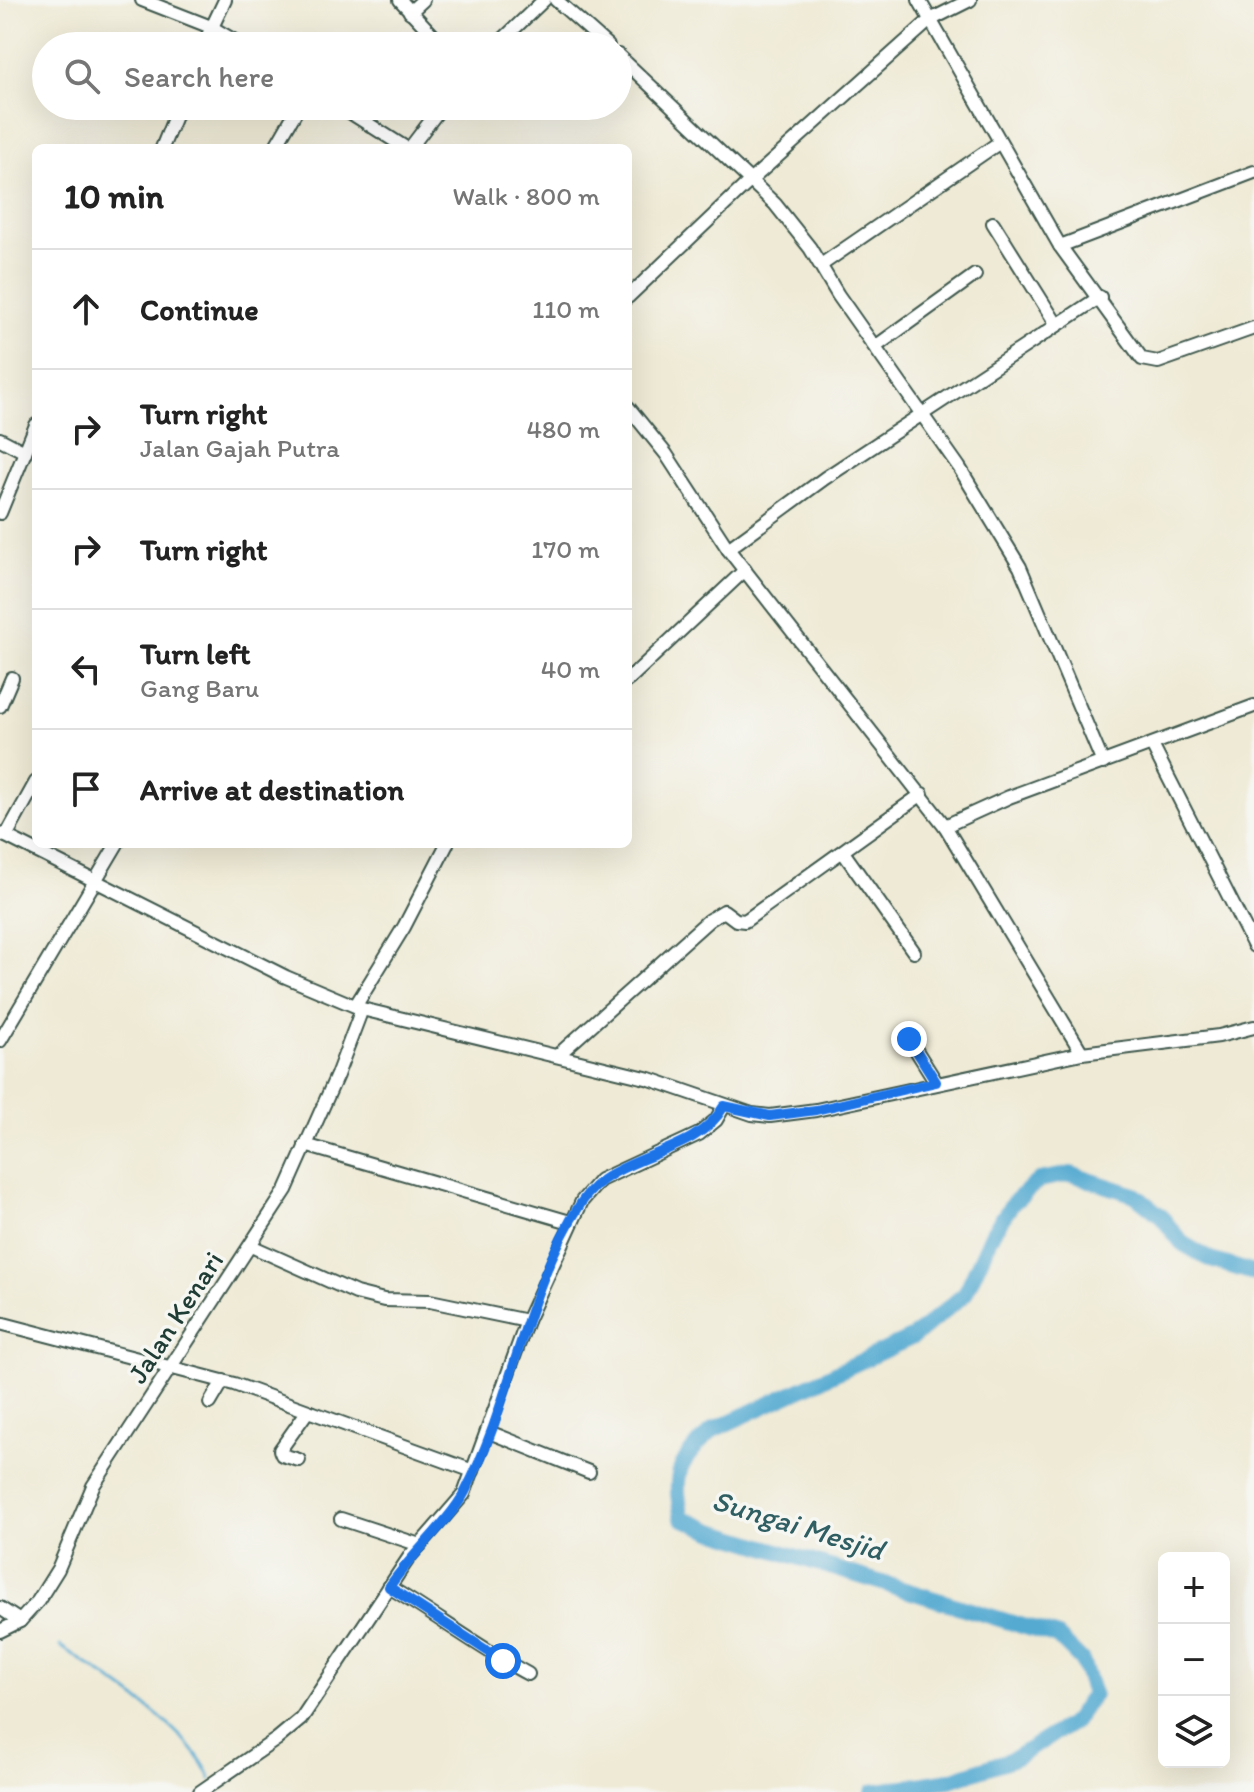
<!DOCTYPE html>
<meta charset="utf-8">
<style>
body{margin:0;font-family:Itim,sans-serif;background:#f6f6f6;color:#222}
.controls{position:absolute;right:24px;bottom:24px;display:grid;overflow:hidden;border-radius:12px;box-shadow:0 8px 32px #0002}
.controls button{width:72px;height:72px;display:grid;place-items:center;padding:0;border:0;border-bottom:2px solid #e0e0e0;background:#fff;color:#222;font:40px sans-serif}
.stop{position:absolute;width:24px;height:24px;margin:-18px;border:6px solid #1a73e8;border-radius:50%;background:#fff}
.stop.end{background:#1a73e8;border-color:#fff;box-shadow:0 2px 8px #0008}
.list{margin:0;padding:0;list-style:none}
h2{display:flex;justify-content:space-between;align-items:center;height:104px;margin:0;padding:0 32px;font-size:34px}
h2 small{font-size:26px;font-weight:400;color:#767676}
.list li{display:grid;grid-template-columns:52px 1fr auto;gap:24px;align-items:center;box-sizing:border-box;height:120px;padding:0 32px;border-top:2px solid #e0e0e0}
.list b{display:block;font-size:30px;white-space:nowrap}
.list p{margin:0;font-size:26px;white-space:nowrap;color:#767676}
.list em{font-size:26px;font-style:normal;color:#767676}
.icon{flex:none;width:44px;height:44px;fill:none;stroke:currentColor;stroke-width:2;stroke-linecap:round;stroke-linejoin:round}
.map{position:relative;flex:none;width:1254px;height:1792px;overflow:hidden}
.search{position:absolute;background:#fff;box-shadow:0 8px 32px #0002;left:32px;top:32px;width:600px;height:88px;display:flex;align-items:center;gap:20px;box-sizing:border-box;padding:0 28px;border-radius:44px;color:#767676;font-size:30px}
.panel{position:absolute;background:#fff;box-shadow:0 8px 32px #0002;left:32px;top:144px;width:600px;height:704px;border-radius:12px}
.map>svg:first-child{display:block}
.lines{fill:none;stroke-linecap:round;stroke-linejoin:round}
.stream{stroke:#55aad1;stroke-width:3}
.river{stroke:#55aad1;stroke-width:16}
.minor-casing{stroke:#3e574c;stroke-width:16}
.minor{stroke:#fff;stroke-width:12}
.route{stroke:#1a73e8;stroke-width:10}
.labels{text-anchor:middle;stroke-width:7;stroke-linejoin:round;paint-order:stroke}
.street-label{font-size:28px;fill:#1f3d34;stroke:#f6f6f2}
.water-label{font-size:30px;font-style:italic;fill:#2f5e63;stroke:#f6f6f2}
</style>
<div class="map">
<svg width="1254" height="1792" viewBox="0 0 1254 1792">
<rect width="100%" height="100%" fill="#f6f6f2"/>
<filter id="ink" filterUnits="userSpaceOnUse"><feTurbulence type="fractalNoise" baseFrequency=".0125" numOctaves="2"/><feDisplacementMap in="SourceGraphic" scale="16" xChannelSelector="R" yChannelSelector="G"/><feConvolveMatrix kernelMatrix="1 2 1 2 8 2 1 2 1" color-interpolation-filters="sRGB"/></filter>
<filter id="wash" filterUnits="userSpaceOnUse"><feTurbulence type="fractalNoise" baseFrequency=".006" numOctaves="4" result="noise"/><feDisplacementMap in="SourceGraphic" scale="32" xChannelSelector="R" yChannelSelector="G"/><feGaussianBlur stdDeviation="1.8" result="paint"/><feColorMatrix in="noise" values="0 0 0 0 0 0 0 0 0 0 0 0 0 0 0 0 0 1.4 0 .05"/><feComposite in="paint" operator="in"/></filter>
<g filter="url(#wash)">
<rect width="100%" height="100%" fill="#efead5"/>
<g class="lines">
<path class="stream" d="M60,1646C105,1676 191,1729 211,1779"/>
<path class="river" d="M873,1792L950,1780L1015,1758L1074,1722L1093,1694L1082,1661L1058,1637L713,1531L682,1518C672,1471 679,1462 713,1430L913,1337L965,1294L993,1232L1013,1203L1039,1180L1071,1174L1135,1195L1160,1215L1182,1243L1211,1260L1254,1273"/>
</g>
</g>
<g filter="url(#ink)">
<g class="lines">
<defs>
<g id="minor">
<polyline points="142,0 211,27 243,46"/>
<polyline points="400,0 443,46"/>
<polyline points="556,0 608,46"/>
<polyline points="919,0 1060,246 1142,359 1158,362 1254,328"/>
<polyline points="410,12 423,0"/>
<polyline points="203,46 225,0"/>
<polyline points="496,46 544,0"/>
<polyline points="618,55 775,204 810,248 838,295 959,467 1020,567 1103,763"/>
<polyline points="340,106 406,148"/>
<polyline points="277,144 299,106"/>
<polyline points="162,148 179,106"/>
<polyline points="410,148 442,106"/>
<polyline points="993,223 1057,325"/>
<polyline points="1060,246 1254,172"/>
<polyline points="821,265 1000,142"/>
<polyline points="628,297 751,180 930,20 970,0"/>
<polyline points="875,347 975,275"/>
<polyline points="628,407 666,454 728,549 945,826 1082,1053"/>
<polyline points="0,439 25,452"/>
<polyline points="0,513 36,425"/>
<polyline points="728,549 825,478 1100,297"/>
<polyline points="628,680 745,570"/>
<polyline points="0,706 12,678"/>
<polyline points="1152,745 1254,946"/>
<polyline points="945,826 1009,797 1254,706"/>
<polyline points="0,833 286,977 362,1009 650,1079 752,1114 770,1116 816,1110 1082,1053 1219,1036 1254,1027"/>
<polyline points="6,836 36,782"/>
<polyline points="843,852 914,952"/>
<polyline points="356,1005 404,927 447,844"/>
<polyline points="909,1039 936,1082"/>
<polyline points="0,1041 117,844"/>
<polyline points="558,1055 709,920 724,911 736,920 745,921 922,794"/>
<polyline points="305,1145 570,1222"/>
<polyline points="251,1246 356,1293 384,1300 430,1301 527,1321"/>
<polyline points="0,1323 234,1384 473,1471"/>
<polyline points="210,1403 223,1381"/>
<polyline points="489,1432 589,1472"/>
<polyline points="299,1460 282,1455 280,1450 307,1412"/>
<polyline points="341,1519 420,1545"/>
<path d="M389,1587C436,1615 479,1648 528,1674"/>
<polyline points="0,1608 20,1621"/>
<polyline points="0,1631 20,1621 38,1601 58,1569 93,1486 286,1190 337,1075 362,1009"/>
<polyline points="200,1792 277,1739 301,1719 410,1556 464,1494 527,1321 582,1201 600,1180 699,1134 716,1120 724,1106"/>
</g>
</defs>
<use href="#minor" class="minor-casing"/>
<use href="#minor" class="minor"/>
</g>
</g>
<g class="lines" filter="url(#ink)">
<path class="route" d="M503,1661L389,1587C410,1556 449,1522 465,1492C513,1400 524,1291 581,1203C614,1151 694,1159 724,1106L770,1116L816,1110L936,1082L909,1039"/>
</g>
<g class="labels">
<g class="street-label">
<text transform="translate(175 1317) rotate(-57)" y="10">Jalan Kenari</text>
</g>
<g class="water-label">
<text transform="translate(798 1525) rotate(17)" y="10">Sungai Mesjid</text>
</g>
</g>
</svg>
<div class="controls">
<button>+</button>
<button>−</button>
<button><svg class="icon" aria-label="layers" viewBox="0 0 24 24"><path d="M12 4l9 5-9 5-9-5zM3 14l9 5 9-5"/></svg></button>
</div>
<div class="stop" style="left:503px;top:1661px"></div>
<div class="stop end" style="left:909px;top:1039px"></div>
<div class="search"><svg class="icon" aria-label="search" viewBox="0 0 24 24"><circle cx="10" cy="10" r="6"/><path d="M15 15l6 6"/></svg>Search here</div>
<section class="panel">
<h2>10 min<small>Walk · 800 m</small></h2>
<ul class="list">
<li><svg class="icon" aria-label="ahead" viewBox="0 0 24 24"><path d="M12 20V5M6 11l6-6 6 6"/></svg><div><b>Continue</b></div><em>110 m</em></li>
<li><svg class="icon" aria-label="right" viewBox="0 0 24 24"><path d="M7 20v-9h11M14 6l5 5-5 5"/></svg><div><b>Turn right</b><p>Jalan Gajah Putra</p></div><em>480 m</em></li>
<li><svg class="icon" aria-label="right" viewBox="0 0 24 24"><path d="M7 20v-9h11M14 6l5 5-5 5"/></svg><div><b>Turn right</b></div><em>170 m</em></li>
<li><svg class="icon" aria-label="left" viewBox="0 0 24 24"><path d="M17 20v-9H6M10 6l-5 5 5 5"/></svg><div><b>Turn left</b><p>Gang Baru</p></div><em>40 m</em></li>
<li><svg class="icon" aria-label="arrive" viewBox="0 0 24 24"><path d="M6 21V4h12l-3 4 3 4H6"/></svg><div><b>Arrive at destination</b></div></li>
</ul>
</section>
</div>
